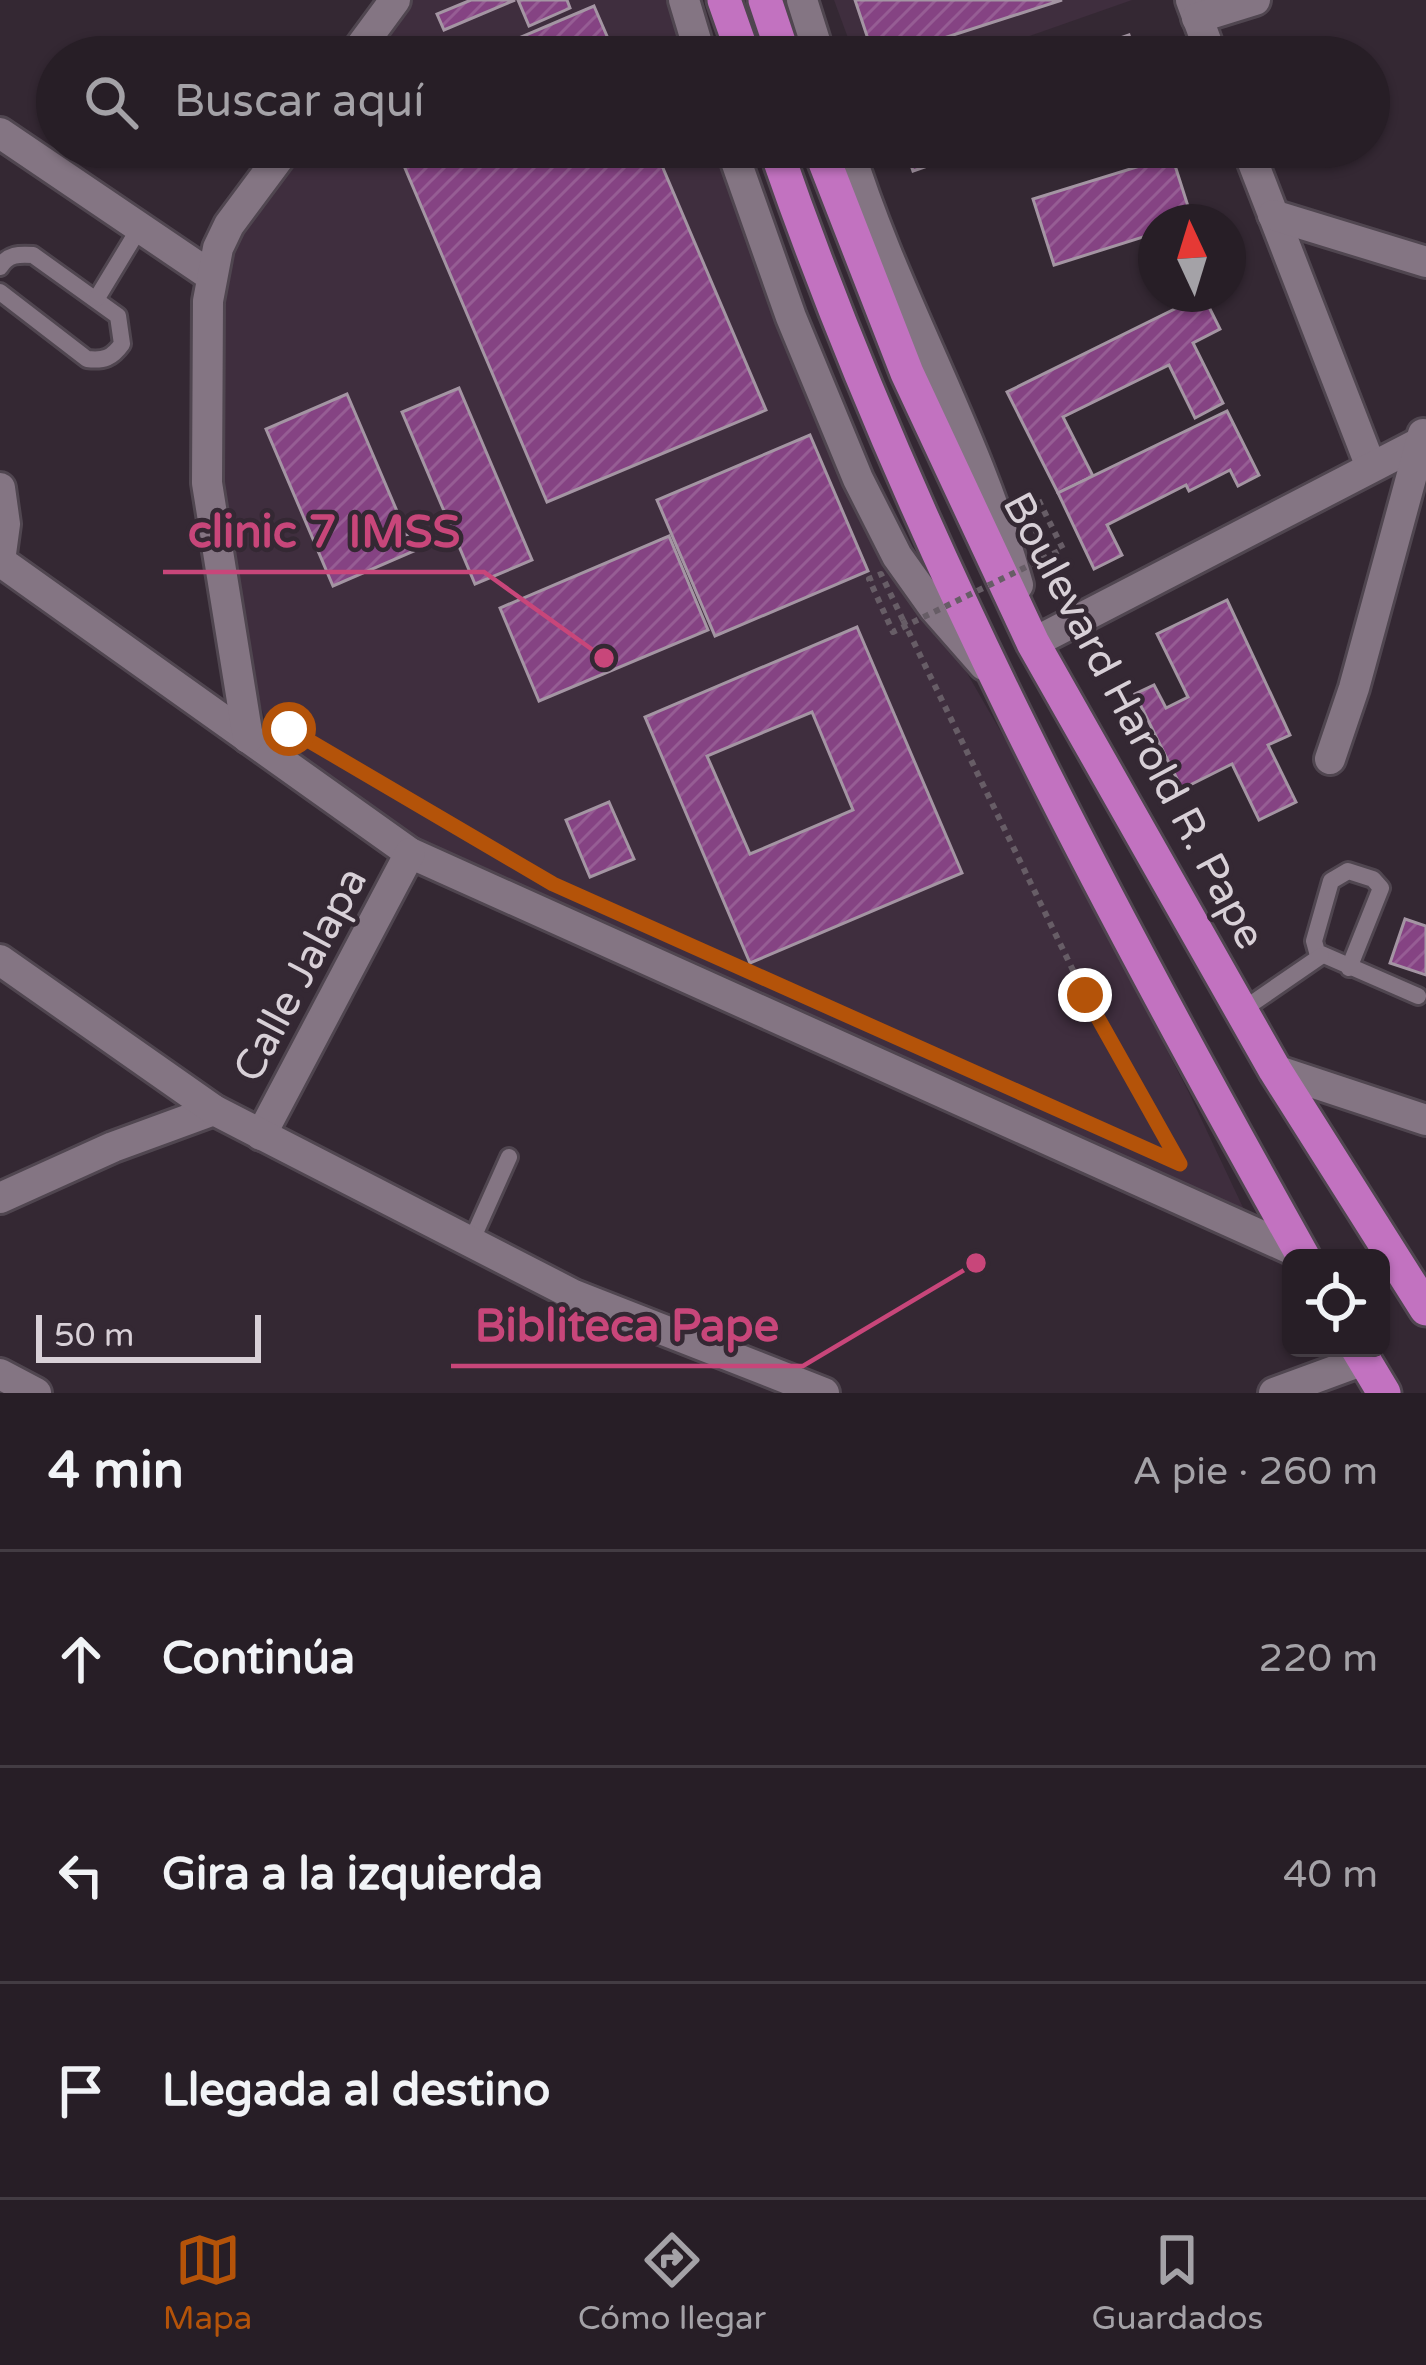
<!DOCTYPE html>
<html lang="es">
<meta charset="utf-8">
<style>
body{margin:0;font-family:"Varela Round",sans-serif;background:#332b32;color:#f1f3f6}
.controls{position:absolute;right:36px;bottom:36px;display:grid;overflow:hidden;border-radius:18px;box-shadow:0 3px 9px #0004}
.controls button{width:108px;height:108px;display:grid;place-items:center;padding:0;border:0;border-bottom:3px solid #433c43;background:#271e26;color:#f1f3f6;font:60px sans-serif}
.compass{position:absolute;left:1138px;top:204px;width:108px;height:108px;border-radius:50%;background:#271e26;box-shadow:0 3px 9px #0004;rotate:356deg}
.scale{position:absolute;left:36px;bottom:30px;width:225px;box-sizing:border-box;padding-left:12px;border:6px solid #d8d0d7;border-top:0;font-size:33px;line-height:42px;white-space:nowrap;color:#d8d0d7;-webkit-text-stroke:9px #342833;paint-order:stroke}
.stop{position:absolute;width:36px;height:36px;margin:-27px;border:9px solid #b45309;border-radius:50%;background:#fff}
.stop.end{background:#b45309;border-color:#fff;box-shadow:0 3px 12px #0008}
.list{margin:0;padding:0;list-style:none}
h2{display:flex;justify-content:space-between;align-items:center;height:156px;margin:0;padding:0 48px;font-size:51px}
h2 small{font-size:39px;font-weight:400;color:#a4a2a7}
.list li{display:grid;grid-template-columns:78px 1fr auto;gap:36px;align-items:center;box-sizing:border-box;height:216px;padding:0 48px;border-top:3px solid #433c43}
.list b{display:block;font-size:45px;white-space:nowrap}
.list em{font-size:39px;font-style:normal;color:#a4a2a7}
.icon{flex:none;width:66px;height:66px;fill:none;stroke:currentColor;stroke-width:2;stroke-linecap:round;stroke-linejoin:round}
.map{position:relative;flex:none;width:1426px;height:1393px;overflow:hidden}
.search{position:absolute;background:#271e26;box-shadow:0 3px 9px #0004;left:36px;right:36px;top:36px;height:132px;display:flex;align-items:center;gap:30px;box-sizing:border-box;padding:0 42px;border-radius:66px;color:#a4a2a7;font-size:45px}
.sheet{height:804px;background:#271e26}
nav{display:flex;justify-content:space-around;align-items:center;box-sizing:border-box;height:168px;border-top:3px solid #433c43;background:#271e26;font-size:33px;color:#a4a2a7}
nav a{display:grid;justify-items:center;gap:6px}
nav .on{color:#b45309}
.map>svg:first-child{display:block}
.built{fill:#3f2e3e}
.building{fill:url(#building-hatch);stroke:#a495a3;stroke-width:3;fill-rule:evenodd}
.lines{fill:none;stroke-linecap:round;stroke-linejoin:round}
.service-casing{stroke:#504650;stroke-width:22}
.minor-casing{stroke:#504650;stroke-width:36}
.tertiary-casing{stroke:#504650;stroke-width:36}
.trunk-casing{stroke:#504650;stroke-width:39}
.path{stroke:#675d66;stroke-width:6;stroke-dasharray:6 6;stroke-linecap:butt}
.service{stroke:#847583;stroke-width:16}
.minor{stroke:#847583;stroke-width:30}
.tertiary{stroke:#847583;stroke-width:30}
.trunk{stroke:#c272c0;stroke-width:33}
.path-bridge{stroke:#675d66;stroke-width:6;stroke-dasharray:6 6;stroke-linecap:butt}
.route{stroke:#b45309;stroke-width:15}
.labels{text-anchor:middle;stroke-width:9;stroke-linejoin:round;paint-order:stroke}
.street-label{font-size:42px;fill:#d8d0d7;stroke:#342833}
.leader{fill:none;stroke:#c8467a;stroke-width:4.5}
.callout-dot{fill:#c8467a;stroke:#342833;stroke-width:4.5}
.callout-label{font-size:45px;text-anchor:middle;font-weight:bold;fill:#c8467a;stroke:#342833;stroke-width:9;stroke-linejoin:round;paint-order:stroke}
</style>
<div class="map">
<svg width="1426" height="1393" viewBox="0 0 1426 1393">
<defs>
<pattern id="building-hatch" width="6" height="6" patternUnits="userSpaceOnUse" patternTransform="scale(3)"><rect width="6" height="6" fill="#854383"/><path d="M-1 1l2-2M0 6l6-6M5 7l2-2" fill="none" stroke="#965d94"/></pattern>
</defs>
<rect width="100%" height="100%" fill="#342833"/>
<g class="built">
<polygon points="409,0 685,0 702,57 365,57"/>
<polygon points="834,0 1132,0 970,57 855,57"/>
<polygon points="296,147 732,147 764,242 944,633 1013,753 1189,1093 1247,1216 413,840 296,762 267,724 252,682 221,459 223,261"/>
</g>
<g class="building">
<polygon points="471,0 515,0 444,30 437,14"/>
<polygon points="518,0 567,0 570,8 529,26"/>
<polygon points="855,0 1062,0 885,57 874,57"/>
<polygon points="594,6 616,57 474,57"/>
<polygon points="1129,35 1136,57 1065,57"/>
<polygon points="396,147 654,147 766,410 547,502"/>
<polygon points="905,147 982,147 913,171"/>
<polygon points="1172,156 1193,222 1156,222 1156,233 1054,265 1033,199"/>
<polygon points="1203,295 1220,329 1193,343 1223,403 1195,418 1169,365 1063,417 1093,476 1058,493 1007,392"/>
<polygon points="459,388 532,560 475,584 402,412"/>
<polygon points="347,394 414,551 333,586 266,429"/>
<polygon points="1227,411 1259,475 1238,486 1230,470 1189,491 1186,485 1107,525 1122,555 1094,569 1058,493"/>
<polygon points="810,435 868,571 715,636 657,500"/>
<polygon points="669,536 708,630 539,701 500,608"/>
<polygon points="1227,600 1290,735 1268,745 1296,802 1259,820 1232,764 1182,789 1135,694 1154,685 1166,708 1188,697 1157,634"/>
<path d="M857,627L962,873L750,963L645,717ZM812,712L853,810L750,854L707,756Z"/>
<polygon points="609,802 634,859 590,877 566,820"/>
<polygon points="1405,919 1426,926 1426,975 1390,963"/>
</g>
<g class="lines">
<defs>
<g id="service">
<path d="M0,267C8,254 19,254 33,255L118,316L122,344C112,358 104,361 87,359L0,292"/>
<polyline points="97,298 140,227"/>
<polyline points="1349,968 1381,888 1373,879 1348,871 1331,881 1314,941 1317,952 1418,996"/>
<polyline points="1241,1011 1321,956"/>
<polyline points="471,1242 509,1157"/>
</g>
<g id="minor">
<polyline points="1191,0 1212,57"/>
<polyline points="1197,18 1255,0"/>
<polyline points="353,57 395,0"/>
<polyline points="0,133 210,275"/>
<polyline points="1247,147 1371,467"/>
<polyline points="1273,215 1426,262"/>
<polyline points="0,488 5,524 0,561 410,853 1302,1254"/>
<polyline points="1033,643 1421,442"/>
<polyline points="248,738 207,483 208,301 218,248 229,225 287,147"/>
<polyline points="1330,759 1354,688 1423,434"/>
<polyline points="1275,1070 1426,1120"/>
<polyline points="261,1135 410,853"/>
<polyline points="0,1198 113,1147 214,1110"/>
<polyline points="0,1374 36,1393"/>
</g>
<g id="tertiary">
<polyline points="684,0 701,57"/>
<polyline points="802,0 820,57"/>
<polyline points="731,147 791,317 858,479 897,556 934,608 984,665"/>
<path d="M848,147C894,297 977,433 1018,585"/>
<polyline points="0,960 214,1110 574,1295 824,1393"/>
<polyline points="1274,1393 1364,1360"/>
</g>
<g id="trunk">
<polyline points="724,0 744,57"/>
<polyline points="765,0 784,57"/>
<path d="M775,147C909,536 1103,900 1304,1258"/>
<polyline points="819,147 907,373 1033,643 1275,1070 1426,1309"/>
<polyline points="1357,1348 1384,1393"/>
</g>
</defs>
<use href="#service" class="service-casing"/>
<use href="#minor" class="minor-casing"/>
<use href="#tertiary" class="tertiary-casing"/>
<use href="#trunk" class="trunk-casing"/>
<g class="path">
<polyline points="903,620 1085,995 1180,1164 1177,1163"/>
<polyline points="309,741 535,874"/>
</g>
<use href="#service" class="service"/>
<use href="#minor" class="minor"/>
<use href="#tertiary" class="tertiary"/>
<use href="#trunk" class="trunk"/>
<polyline class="path-bridge" points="903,620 881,574 869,579 893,632 1063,549 1038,499 1025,505 1045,553"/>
</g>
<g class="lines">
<polyline class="route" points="289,729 553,884 1180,1164 1085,995"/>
</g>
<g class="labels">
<g class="street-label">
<text transform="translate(1135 720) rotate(62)" y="15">Boulevard Harold R. Pape</text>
<text transform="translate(299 974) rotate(-62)" y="15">Calle Jalapa</text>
</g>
</g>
<path class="leader" d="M604 658L484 572H163M976 1263L803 1366H451"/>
<g class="callout-dot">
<circle cx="604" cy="658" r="12"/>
<circle cx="976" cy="1263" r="12"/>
</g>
<g class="callout-label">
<text x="324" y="547">clinic 7 IMSS</text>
<text x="627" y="1341">Bibliteca Pape</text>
</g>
</svg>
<div class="controls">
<button><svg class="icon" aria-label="locate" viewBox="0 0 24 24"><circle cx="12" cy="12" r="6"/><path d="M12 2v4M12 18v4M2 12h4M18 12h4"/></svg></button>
</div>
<svg class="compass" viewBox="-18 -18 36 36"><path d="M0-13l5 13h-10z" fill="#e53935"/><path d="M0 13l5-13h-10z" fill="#a4a2a7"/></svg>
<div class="scale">50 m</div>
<div class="stop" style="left:289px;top:729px"></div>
<div class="stop end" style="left:1085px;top:995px"></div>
<div class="search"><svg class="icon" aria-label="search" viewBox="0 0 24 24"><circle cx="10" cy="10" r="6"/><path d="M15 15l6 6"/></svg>Buscar aquí</div>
</div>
<section class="sheet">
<h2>4 min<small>A pie · 260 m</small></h2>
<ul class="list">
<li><svg class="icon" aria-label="ahead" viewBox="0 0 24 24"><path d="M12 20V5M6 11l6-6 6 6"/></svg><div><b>Continúa</b></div><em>220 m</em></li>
<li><svg class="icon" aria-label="left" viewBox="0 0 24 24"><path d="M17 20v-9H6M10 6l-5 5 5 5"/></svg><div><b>Gira a la izquierda</b></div><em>40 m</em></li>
<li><svg class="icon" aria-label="arrive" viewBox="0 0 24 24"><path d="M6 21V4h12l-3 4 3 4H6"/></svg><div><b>Llegada al destino</b></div></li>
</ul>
</section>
<nav>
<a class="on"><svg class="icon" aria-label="map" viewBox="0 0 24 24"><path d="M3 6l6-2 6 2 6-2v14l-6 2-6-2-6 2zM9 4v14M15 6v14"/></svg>Mapa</a>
<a><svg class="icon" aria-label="directions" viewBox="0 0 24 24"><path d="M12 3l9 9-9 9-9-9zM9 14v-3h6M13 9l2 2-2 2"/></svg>Cómo llegar</a>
<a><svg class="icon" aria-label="saved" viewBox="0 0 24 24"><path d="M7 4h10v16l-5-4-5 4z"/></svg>Guardados</a>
</nav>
